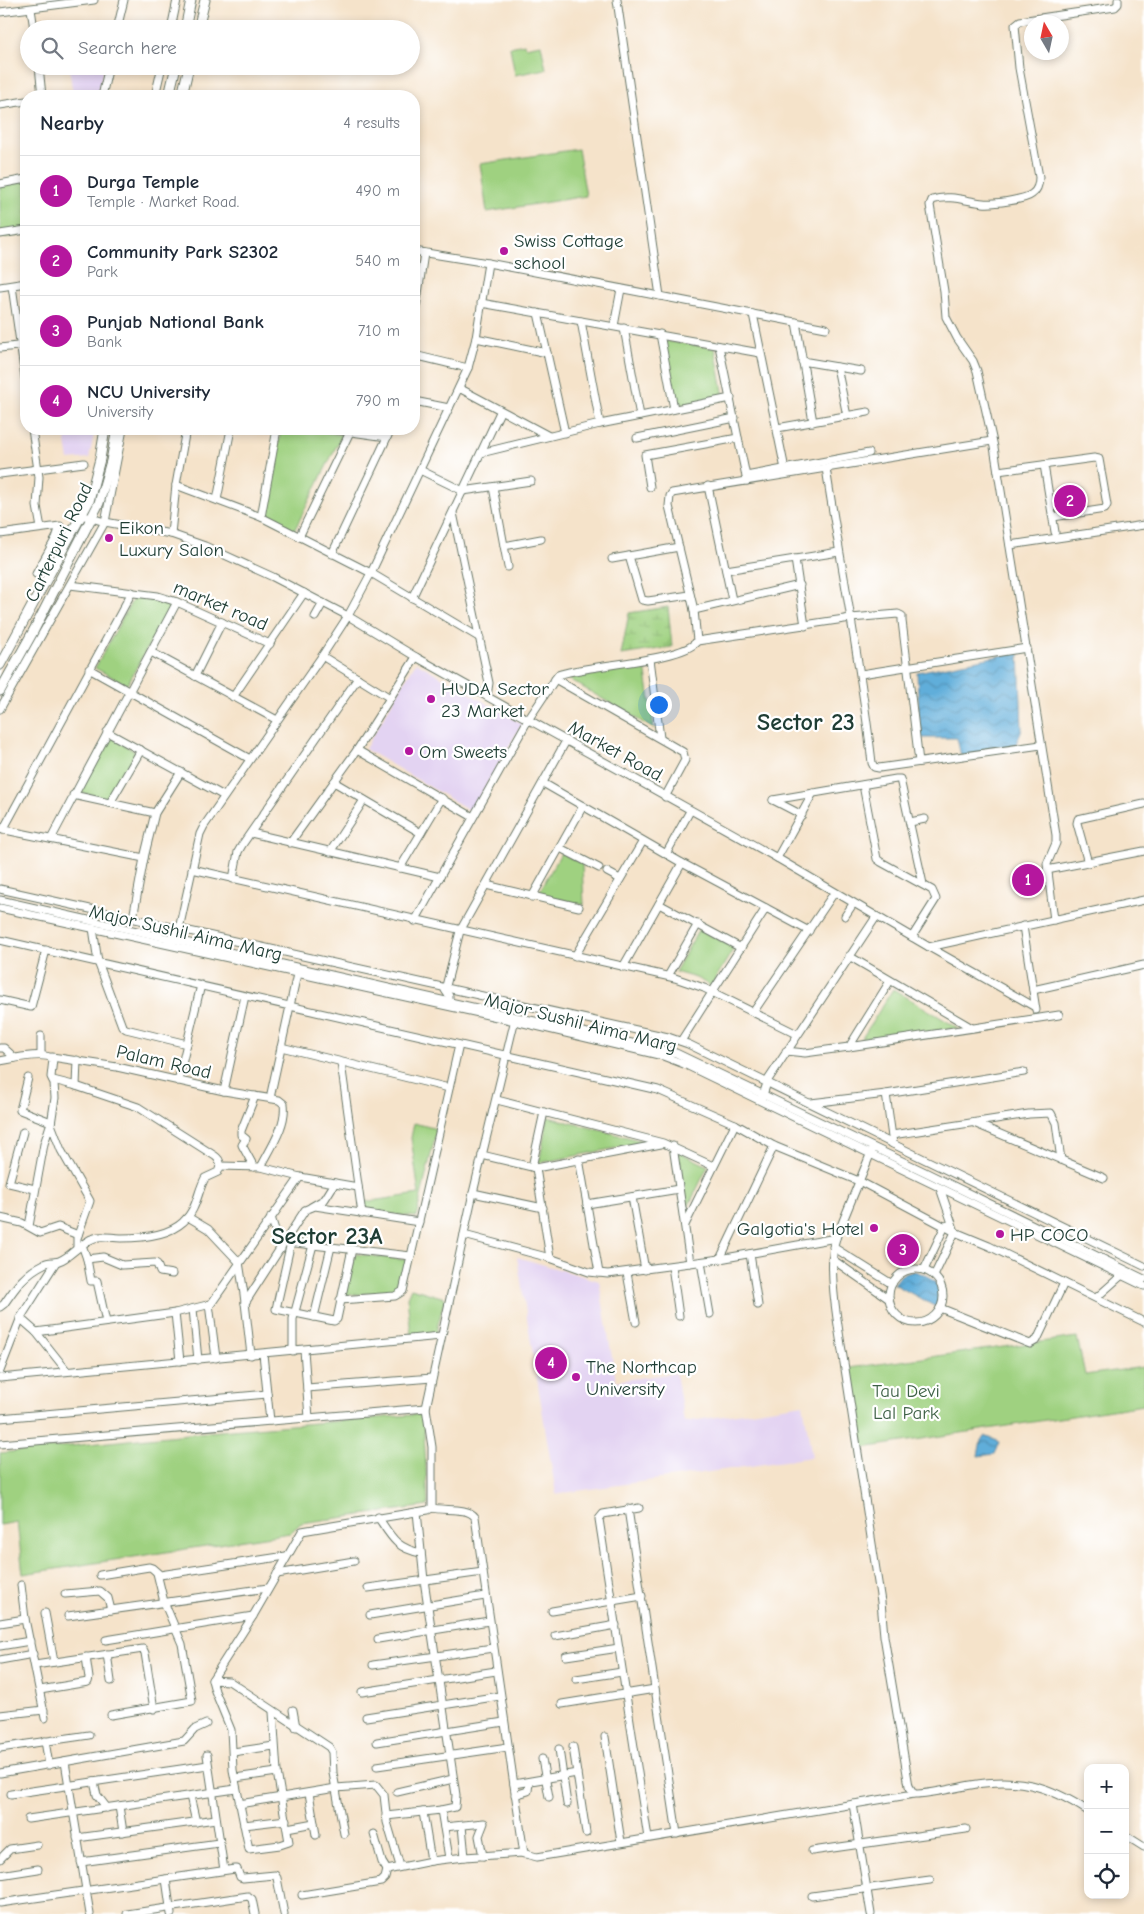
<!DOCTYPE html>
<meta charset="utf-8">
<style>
body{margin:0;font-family:"Comic Neue",sans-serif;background:#f2f2f3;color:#1f2937}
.controls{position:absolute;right:15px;bottom:15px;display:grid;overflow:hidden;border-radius:10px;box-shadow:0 2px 8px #0003}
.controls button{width:45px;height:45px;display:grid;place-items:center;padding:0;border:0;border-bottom:1px solid #e0e1e3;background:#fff;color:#1f2937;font:25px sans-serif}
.compass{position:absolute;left:1024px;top:15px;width:45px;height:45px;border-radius:50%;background:#fff;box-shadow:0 2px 8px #0003;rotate:351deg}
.you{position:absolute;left:658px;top:704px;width:18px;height:18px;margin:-12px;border:4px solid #fff;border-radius:50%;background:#1a73e8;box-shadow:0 0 0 8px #1a73e833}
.badge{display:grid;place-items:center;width:32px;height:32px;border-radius:50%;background:#b5179e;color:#fff;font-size:16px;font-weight:700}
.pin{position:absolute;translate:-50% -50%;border:2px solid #fff;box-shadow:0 1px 5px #0006}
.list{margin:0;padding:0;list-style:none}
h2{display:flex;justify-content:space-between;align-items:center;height:65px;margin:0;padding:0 20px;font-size:21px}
h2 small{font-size:16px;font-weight:400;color:#747a83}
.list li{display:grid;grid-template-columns:32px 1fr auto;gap:15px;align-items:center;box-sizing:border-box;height:70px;padding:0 20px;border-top:1px solid #e0e1e3}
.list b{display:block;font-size:19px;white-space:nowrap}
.list p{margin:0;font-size:16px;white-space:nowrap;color:#747a83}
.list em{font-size:16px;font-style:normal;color:#747a83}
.icon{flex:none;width:28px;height:28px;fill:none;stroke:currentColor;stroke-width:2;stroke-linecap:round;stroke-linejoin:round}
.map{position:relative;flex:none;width:1144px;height:1914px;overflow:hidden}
.search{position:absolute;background:#fff;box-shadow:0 2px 8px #0003;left:20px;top:20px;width:400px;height:55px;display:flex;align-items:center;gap:12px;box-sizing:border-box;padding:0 18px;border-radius:28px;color:#747a83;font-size:19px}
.panel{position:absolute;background:#fff;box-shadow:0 2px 8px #0003;left:20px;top:90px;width:400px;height:345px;border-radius:20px}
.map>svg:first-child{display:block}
.built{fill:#e3d3f2}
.wetland{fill:url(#wetland-marsh);stroke:#5f875a}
.green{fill:#9fd180;stroke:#5f875a}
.water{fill:url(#water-waves);stroke:#407687}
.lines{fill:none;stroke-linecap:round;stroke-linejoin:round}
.minor-casing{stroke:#6a7768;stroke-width:9}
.major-casing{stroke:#6a7768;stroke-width:11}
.minor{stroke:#fff;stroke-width:7}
.major{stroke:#fff;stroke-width:9}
.poi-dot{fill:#b5179e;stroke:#fff;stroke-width:2}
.labels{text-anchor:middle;stroke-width:4.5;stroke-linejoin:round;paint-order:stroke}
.poi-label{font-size:19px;fill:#1f3d34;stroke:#fff;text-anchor:start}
.street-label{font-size:19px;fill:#1f3d34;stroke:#fff}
.park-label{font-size:19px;fill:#3f6247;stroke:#fff}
.district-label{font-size:24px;font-weight:bold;fill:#1f3d34;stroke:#fff}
</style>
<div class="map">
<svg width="1144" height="1914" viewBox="0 0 1144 1914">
<defs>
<pattern id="wetland-marsh" width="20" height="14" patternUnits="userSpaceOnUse" patternTransform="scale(1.25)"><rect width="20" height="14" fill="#9fd180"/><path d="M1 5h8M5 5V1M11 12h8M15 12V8" fill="none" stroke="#88b46f"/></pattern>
<pattern id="water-waves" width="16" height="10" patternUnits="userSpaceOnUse" patternTransform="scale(1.25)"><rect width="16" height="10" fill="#61aeda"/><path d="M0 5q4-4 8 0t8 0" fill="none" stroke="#4f8fb2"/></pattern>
</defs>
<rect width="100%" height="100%" fill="#fff"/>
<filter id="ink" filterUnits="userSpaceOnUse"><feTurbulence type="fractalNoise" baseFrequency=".02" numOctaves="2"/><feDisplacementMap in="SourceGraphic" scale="10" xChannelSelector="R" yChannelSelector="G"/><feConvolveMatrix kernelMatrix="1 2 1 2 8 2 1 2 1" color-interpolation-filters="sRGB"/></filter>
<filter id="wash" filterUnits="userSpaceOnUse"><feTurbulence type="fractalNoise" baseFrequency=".0096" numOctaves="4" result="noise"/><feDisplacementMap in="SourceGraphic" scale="20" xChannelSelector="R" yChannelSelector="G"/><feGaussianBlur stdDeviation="1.12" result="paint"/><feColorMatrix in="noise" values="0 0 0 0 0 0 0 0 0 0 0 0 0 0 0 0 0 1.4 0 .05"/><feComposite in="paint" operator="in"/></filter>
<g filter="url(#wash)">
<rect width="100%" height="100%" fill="#f5e3ca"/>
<g class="built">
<polygon points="69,66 104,66 97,96 73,96"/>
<polygon points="64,429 95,429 89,458 69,460"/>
<polygon points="416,662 522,724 471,811 365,749"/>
<polygon points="517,1257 599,1281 616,1381 676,1373 684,1422 803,1404 812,1457 556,1494"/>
</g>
<polygon class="wetland" points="668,607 672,647 621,655 629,613"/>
<g class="green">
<polygon points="524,44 525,47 541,44 546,69 515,75 510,47"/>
<polygon points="578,149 586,196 487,212 480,164"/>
<polygon points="26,181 26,235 0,238 0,185"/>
<polygon points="665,341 715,348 724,397 676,406"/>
<polygon points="281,429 305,429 342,435 294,531 266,517"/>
<polygon points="1083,491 1086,509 1057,513 1053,494"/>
<polygon points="134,597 171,605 127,685 95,668"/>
<polygon points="645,666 654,729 567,678"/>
<polygon points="109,736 136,752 109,799 78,792"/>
<polygon points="561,853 582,864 584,905 538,894"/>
<polygon points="699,929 734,948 711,986 696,978 675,972"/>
<polygon points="893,989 958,1028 859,1043"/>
<polygon points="548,1117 647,1142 539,1163"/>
<polygon points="414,1123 437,1129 416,1217 365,1211 364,1202 419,1194 411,1138"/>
<polygon points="677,1151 708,1166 687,1209"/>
<polygon points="356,1254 407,1260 399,1292 344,1295"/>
<polygon points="411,1288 445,1298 436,1332 411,1335 407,1297"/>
<polygon points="1077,1337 1085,1375 1144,1367 1144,1405 863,1448 849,1368"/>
<polygon points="423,1414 428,1506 301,1523 290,1533 23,1574 17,1522 0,1525 0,1453 208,1432"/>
</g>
<g class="water">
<polygon points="1019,652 1022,730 1014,748 961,756 957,738 920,738 917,672"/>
<path d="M914,1271C935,1277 944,1286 938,1308L894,1284L901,1275Z"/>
<polygon points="985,1436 1000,1442 995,1454 978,1456 981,1440"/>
</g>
</g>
<g filter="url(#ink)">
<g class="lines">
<defs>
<g id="minor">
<polyline points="617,0 660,296"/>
<polyline points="31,9 34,29"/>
<polyline points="0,12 94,0"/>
<polyline points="117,29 124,0"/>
<polyline points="171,29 177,0"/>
<polyline points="39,66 42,96"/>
<polyline points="102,96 109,66"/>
<polyline points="155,96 162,66"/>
<polyline points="0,105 26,101"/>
<polyline points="0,184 26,179"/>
<polyline points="0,234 26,230"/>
<polyline points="414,251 488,263 826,328"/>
<polyline points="12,286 26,384"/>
<polyline points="0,287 26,283"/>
<polyline points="481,303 760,353"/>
<polyline points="538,313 565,433"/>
<polyline points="753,314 786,474"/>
<polyline points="414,321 424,253"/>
<polyline points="581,321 600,424"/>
<polyline points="796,322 813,422"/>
<polyline points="614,326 621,289"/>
<polyline points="624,328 640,416"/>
<polyline points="660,334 674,409"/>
<polyline points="476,338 547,353"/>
<polyline points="719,346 747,481"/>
<polyline points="0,348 26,345"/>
<polyline points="414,355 468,368"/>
<polyline points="802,361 861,371"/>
<polyline points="837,367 847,416"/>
<polyline points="459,388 549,436"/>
<polyline points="414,401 449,408"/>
<polyline points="777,428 868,412"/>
<polyline points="32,429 39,477 37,506 41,528"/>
<polyline points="330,429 387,437"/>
<polyline points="637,438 735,418"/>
<polyline points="481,453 600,424 731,398"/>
<polyline points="1044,465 1055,532"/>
<path d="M826,468C841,567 861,664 872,763L874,767L879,768L1041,745"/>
<polyline points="420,470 463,491 531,481"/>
<polyline points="998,471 1094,458 1099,459 1107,505 1105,509 1053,517"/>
<polyline points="0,474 84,463"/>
<polyline points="746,476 869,453"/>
<polyline points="176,485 261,517 371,573 480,638"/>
<polyline points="708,486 732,600"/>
<polyline points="493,487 508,567"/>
<polyline points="650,487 645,455 738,438"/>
<polyline points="217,500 231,429"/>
<polyline points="453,513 489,683 487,696"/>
<polyline points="81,515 105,522 171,534 205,546 273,577 348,616 416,657 777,858 929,947 1144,900"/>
<polyline points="261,517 277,429"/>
<polyline points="0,534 60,526 56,538 36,574"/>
<polyline points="171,534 176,485 186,429"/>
<polyline points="299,537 350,432"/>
<polyline points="1010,545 1144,525"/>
<polyline points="504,546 541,539"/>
<polyline points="332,554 391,429"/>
<polyline points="629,556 642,600 648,601 690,595"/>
<polyline points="612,559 679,547"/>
<polyline points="795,559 805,626"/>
<polyline points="726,570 839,552"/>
<polyline points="70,585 158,596 177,602 270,644"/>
<polyline points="412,598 500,412"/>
<polyline points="694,610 800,585"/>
<polyline points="315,617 323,603"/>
<polyline points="697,641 851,618 898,614 902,616 902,621 919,762"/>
<polyline points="151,652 277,720"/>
<polyline points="322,656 390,698"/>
<polyline points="650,659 660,738"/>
<polyline points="89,669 250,759"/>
<polyline points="861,674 1027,648"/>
<polyline points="195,676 222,622"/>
<polyline points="555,679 683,752 685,760 665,797"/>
<polyline points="233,697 304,593"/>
<polyline points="0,709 105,522 123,429"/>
<polyline points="107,732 224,796"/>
<polyline points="357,750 473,817"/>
<polyline points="334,782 421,833"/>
<polyline points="543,783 682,863 809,931"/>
<polyline points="863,785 877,859 881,862 932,890 936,899 912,937"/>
<polyline points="73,795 155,813"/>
<polyline points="773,800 896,779 900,779 923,884"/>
<polyline points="773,800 802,815"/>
<polyline points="110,803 141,750"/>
<polyline points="910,822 925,819"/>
<polyline points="0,829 144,858"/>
<polyline points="3,830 132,592"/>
<polyline points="251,833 440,877"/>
<polyline points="51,839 177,602"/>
<polyline points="290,843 357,750 416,657"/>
<polyline points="560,848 599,868"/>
<polyline points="330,852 364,800"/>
<polyline points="666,854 690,811"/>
<polyline points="777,858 813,793"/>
<polyline points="1088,863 1077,823 1078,819 1144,804"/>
<polyline points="400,868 442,798"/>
<polyline points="192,869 675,978 704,988 797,1034"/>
<polyline points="1047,870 1144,851"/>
<polyline points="607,872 620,879"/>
<polyline points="233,879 238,852 242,845 358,678"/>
<polyline points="486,885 579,907"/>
<polyline points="0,889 668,1037 688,1044 893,1144"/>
<polyline points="532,897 583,806"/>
<polyline points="0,900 676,1053 925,1172 1144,1279"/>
<polyline points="659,904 741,948"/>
<polyline points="0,908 515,1021 663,1056 684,1064 1144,1286"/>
<polyline points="845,916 853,904"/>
<polyline points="133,918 144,858 155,813 181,772"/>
<path d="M1054,920L1047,864L1056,843V835L994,447L977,371L973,361L957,338L946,317L944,291L930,205L932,200C949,194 966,201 983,203C992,204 1025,200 1032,194C1038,190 1039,183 1039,177L1019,68L1015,25L1020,21L1115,7L1118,4V0"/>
<path d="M415,921L528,720L558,675C583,665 684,661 697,641L694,610L669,506L670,496L672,493L992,441"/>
<polyline points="1023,926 1036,1010"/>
<polyline points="93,928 98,962 122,1026 126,1029 187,1044"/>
<polyline points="0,940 658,1090 735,1124 774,1146 861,1182 955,1232 989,1246 1144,1322"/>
<polyline points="170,942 172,935 179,929 200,834 204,826 322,656 348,616 371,573 468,368 476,338 488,263"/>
<polyline points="929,947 1035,1007"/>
<polyline points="575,956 643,841"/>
<polyline points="849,956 972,1028"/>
<polyline points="623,967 682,863"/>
<polyline points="668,976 698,924"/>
<polyline points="1033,990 1144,965"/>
<polyline points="0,1000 31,1007 46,950"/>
<polyline points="449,1002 449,996 445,990 460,931 566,741"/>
<polyline points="754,1011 834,893"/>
<polyline points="681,1041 766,908"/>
<polyline points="281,1047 449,1088"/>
<polyline points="849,1047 890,981"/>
<polyline points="0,1048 4,1048 15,1058"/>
<polyline points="786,1051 805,1053 849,1047 1059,1015"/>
<polyline points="41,1055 41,1036"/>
<path d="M52,1057L117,1067L224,1091L279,1100L284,1104C287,1125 270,1149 261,1167"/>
<path d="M0,1061C12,1059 44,1051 53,1059L51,1077L54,1083L55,1098L51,1124L61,1150L90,1201L77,1238V1247"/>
<polyline points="341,1063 362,1214"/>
<polyline points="28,1078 20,1110 51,1122 44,1144 29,1226"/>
<polyline points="178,1081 201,985"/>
<polyline points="76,1086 77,1060"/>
<polyline points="224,1091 245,996"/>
<polyline points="886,1094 893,1144 1144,1266"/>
<polyline points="270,1098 297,974"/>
<polyline points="762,1098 768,1080 876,917"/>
<polyline points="497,1100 663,1143 713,1166"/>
<polyline points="811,1103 886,1094 1024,1072"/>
<polyline points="974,1123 1104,1178"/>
<polyline points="23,1132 9,1183 35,1189"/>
<polyline points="892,1135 1029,1114 1051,1113 1056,1123 1061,1160"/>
<polyline points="673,1146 690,1263"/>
<path d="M872,1150L836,1238C826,1267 840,1337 845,1369C857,1447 869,1524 881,1602L884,1636L909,1786L914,1794H918C936,1793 954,1788 971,1785C1018,1777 1048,1785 1088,1811"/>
<polyline points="482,1155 536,1168 661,1144"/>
<polyline points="579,1159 599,1273"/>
<polyline points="220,1166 261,1167 300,1177 358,1187"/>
<polyline points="254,1167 242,1145 246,1139 241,1135 241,1131 255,1096"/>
<polyline points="532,1167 544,1112"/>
<polyline points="536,1168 550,1258"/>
<polyline points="473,1193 543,1208"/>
<polyline points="632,1197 645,1270"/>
<polyline points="587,1204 679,1189"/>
<polyline points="311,1207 325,1199 335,1183"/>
<polyline points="188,1217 208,1229 239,1262 244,1294 251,1355"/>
<polyline points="271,1217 281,1249"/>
<polyline points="0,1218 22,1223 40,1233 58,1227 78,1235"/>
<polyline points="685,1225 735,1124"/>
<polyline points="464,1235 550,1258 589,1272 608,1274 720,1259 836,1238"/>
<polyline points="286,1242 411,1256"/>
<polyline points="291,1242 276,1309 334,1321 337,1319 352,1249"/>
<polyline points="82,1245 87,1259 103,1257 122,1265 155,1263 157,1264 160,1272 172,1274"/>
<polyline points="833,1247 892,1284"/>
<polyline points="750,1254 758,1305"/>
<polyline points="87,1259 91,1281 97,1281 106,1322"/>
<polyline points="720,1259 774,1146"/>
<polyline points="832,1259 889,1299"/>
<polyline points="701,1262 710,1314"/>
<polyline points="672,1266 679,1316"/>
<circle cx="916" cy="1296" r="27"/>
<polyline points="924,1270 945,1226 949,1225"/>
<polyline points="627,1273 636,1322"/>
<polyline points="934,1276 955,1232 940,1188"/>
<polyline points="1096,1298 1122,1275"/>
<polyline points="340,1300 395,1296 403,1291 459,1045"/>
<polyline points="245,1303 305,1210 315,1206 419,1222"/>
<polyline points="209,1304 216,1358"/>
<path d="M0,1307L4,1304C15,1288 25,1273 44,1264C49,1261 54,1263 59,1261C71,1257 82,1240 98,1237C105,1236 113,1238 121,1238C140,1238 168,1236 183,1222C197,1210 197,1193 205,1178L218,1172C221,1166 221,1160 215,1156L138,1107L73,1085L53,1080"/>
<polyline points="940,1308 1030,1344 1037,1340 1064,1283"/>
<polyline points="193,1309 198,1360"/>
<polyline points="175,1313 180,1361"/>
<polyline points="314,1317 331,1247"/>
<polyline points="20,1318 36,1332 67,1371"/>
<polyline points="36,1332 175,1313 211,1304 300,1177"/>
<polyline points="304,1350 309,1418"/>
<polyline points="293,1351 293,1319 313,1245"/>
<polyline points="263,1354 270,1421"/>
<polyline points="0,1371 21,1317 56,1262"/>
<polyline points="0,1378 441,1336"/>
<polyline points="307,1388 432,1378"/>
<polyline points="0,1418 267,1394"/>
<polyline points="0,1444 426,1408"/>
<path d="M432,1508C444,1511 468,1507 475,1517L524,1854"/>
<polyline points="639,1508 603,1514 599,1519 648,1838"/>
<polyline points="628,1509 677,1834"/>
<polyline points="417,1512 424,1580 456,1795 455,1807 441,1810 449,1858"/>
<path d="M378,1517C392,1538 396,1548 421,1553"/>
<polyline points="277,1574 354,1561"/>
<polyline points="100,1575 149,1567 152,1568 160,1575 286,1556"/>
<polyline points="21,1585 25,1619 45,1718"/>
<polyline points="368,1588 483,1572"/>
<polyline points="65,1594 100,1591 108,1598 111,1610"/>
<polyline points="552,1611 642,1596"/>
<polyline points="45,1613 54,1662"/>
<polyline points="370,1615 485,1596"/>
<polyline points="68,1616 268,1588"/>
<polyline points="0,1623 25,1619"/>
<polyline points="555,1636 616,1625"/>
<polyline points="378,1639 489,1621"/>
<polyline points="106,1640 253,1616"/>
<polyline points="0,1646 30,1641"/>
<polyline points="107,1654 111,1681"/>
<polyline points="566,1656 619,1648"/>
<polyline points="0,1660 33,1654"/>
<polyline points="35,1665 143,1649 145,1653 154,1709"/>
<polyline points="373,1665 493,1648"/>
<polyline points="576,1679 622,1672"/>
<polyline points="212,1680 229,1681 329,1747 332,1752 333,1773 344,1834"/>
<polyline points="40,1690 88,1682 89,1678 86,1657"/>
<polyline points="362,1692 496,1671"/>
<polyline points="562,1704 655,1689"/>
<polyline points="293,1710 296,1727"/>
<polyline points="273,1712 277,1772 289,1842 280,1845 249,1849 233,1770 231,1730 215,1691 212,1680 253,1616 302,1531 428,1510 432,1508 432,1447 426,1408 473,1193 515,1019"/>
<polyline points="0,1715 44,1710"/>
<polyline points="111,1715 192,1701 182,1644 164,1602 157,1573"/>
<polyline points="366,1717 500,1696"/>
<polyline points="605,1737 621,1842"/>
<polyline points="45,1741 49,1765"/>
<polyline points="377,1742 504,1722"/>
<polyline points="573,1747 586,1833"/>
<polyline points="0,1748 89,1735"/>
<polyline points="559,1749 567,1804"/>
<polyline points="233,1752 274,1746"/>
<polyline points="207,1755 224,1870"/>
<polyline points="542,1759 549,1797"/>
<polyline points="65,1762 90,1914"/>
<polyline points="377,1766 508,1747"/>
<polyline points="0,1773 184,1741 195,1729 206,1724"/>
<polyline points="235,1778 277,1772"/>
<polyline points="94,1782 97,1795 107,1808"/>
<polyline points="514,1784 577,1773"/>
<polyline points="397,1792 453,1779"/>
<polyline points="309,1793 316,1835"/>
<polyline points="11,1794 208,1765"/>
<polyline points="515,1795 528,1791 529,1782"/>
<polyline points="190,1796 196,1822"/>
<polyline points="239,1804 336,1788 376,1785 384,1795 387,1822 400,1866"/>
<polyline points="853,1804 871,1914"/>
<polyline points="119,1806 123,1832"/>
<polyline points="423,1812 431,1861"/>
<polyline points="386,1816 441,1810"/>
<polyline points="28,1819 236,1789"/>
<polyline points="244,1825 286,1820"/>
<polyline points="462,1826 465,1857"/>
<polyline points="444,1827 484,1823 479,1836 483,1856"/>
<polyline points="287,1828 314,1823"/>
<polyline points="374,1834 382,1862 387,1870"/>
<polyline points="1125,1835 1144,1847"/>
<polyline points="77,1838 216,1819"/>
<polyline points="812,1851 966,1829"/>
<polyline points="0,1859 10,1849 37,1845"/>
<polyline points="81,1862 219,1843"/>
<polyline points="387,1870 431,1861 465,1857 522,1853 537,1857 914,1794"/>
<polyline points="0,1875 38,1869"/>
<polyline points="166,1879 171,1914"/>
<polyline points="302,1895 381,1882 385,1878 387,1870"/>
<polyline points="812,1896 930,1880"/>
<polyline points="0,1903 235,1869 237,1869 240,1877 243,1878 275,1875 277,1878 284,1914"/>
<polyline points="127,1914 248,1896 252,1899 255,1914"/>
</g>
<g id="major">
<polyline points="185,29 191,0"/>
<polyline points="198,29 205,0"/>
<polyline points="169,96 176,66"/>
<polyline points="182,96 189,66"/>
<polyline points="0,665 89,501 100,459 105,429"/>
<polyline points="0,691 34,630 99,503 111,461 117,429"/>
</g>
</defs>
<use href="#minor" class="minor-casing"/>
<use href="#major" class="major-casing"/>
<use href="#minor" class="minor"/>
<use href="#major" class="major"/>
</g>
</g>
<g class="poi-dot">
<circle cx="504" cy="251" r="5"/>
<circle cx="109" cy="538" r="5"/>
<circle cx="431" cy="699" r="5"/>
<circle cx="409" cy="751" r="5"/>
<circle cx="874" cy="1228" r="5"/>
<circle cx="1000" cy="1234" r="5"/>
<circle cx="576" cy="1377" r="5"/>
</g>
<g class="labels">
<g class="poi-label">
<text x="514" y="247">Swiss Cottage<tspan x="514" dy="22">school</tspan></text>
<text x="119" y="534">Eikon<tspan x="119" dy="22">Luxury Salon</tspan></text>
<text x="441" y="695">HUDA Sector<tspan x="441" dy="22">23 Market</tspan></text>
<text x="419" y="758">Om Sweets</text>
<text x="864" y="1235" text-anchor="end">Galgotia's Hotel</text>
<text x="1010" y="1241">HP COCO</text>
<text x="586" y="1373">The Northcap<tspan x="586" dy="22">University</tspan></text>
</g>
<g class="street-label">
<text transform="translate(58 542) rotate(-64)" y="7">Carterpuri Road</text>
<text transform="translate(221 605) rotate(23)" y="7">market road</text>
<text transform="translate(617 751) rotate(29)" y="7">Market Road.</text>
<text transform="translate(186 932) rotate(13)" y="7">Major Sushil Aima Marg</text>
<text transform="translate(581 1022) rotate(14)" y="7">Major Sushil Aima Marg</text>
<text transform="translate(164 1061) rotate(13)" y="7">Palam Road</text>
</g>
<g class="park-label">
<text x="906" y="1397">Tau Devi<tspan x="906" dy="22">Lal Park</tspan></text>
</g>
<g class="district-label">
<text x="806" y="730">Sector 23</text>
<text x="327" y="1244">Sector 23A</text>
</g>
</g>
</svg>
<div class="controls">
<button>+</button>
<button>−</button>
<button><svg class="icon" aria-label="locate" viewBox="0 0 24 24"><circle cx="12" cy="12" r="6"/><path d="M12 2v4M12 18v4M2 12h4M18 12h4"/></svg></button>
</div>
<svg class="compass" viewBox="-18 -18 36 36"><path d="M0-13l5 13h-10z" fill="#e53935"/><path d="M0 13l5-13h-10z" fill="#747a83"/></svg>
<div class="you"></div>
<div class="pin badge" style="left:1028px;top:880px">1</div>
<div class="pin badge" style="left:1070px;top:501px">2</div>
<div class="pin badge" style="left:903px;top:1250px">3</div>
<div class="pin badge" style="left:551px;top:1363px">4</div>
<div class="search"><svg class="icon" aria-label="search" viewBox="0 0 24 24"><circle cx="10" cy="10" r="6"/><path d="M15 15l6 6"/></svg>Search here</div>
<section class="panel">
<h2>Nearby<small>4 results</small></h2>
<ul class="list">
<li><span class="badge">1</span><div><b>Durga Temple</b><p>Temple · Market Road.</p></div><em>490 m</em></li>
<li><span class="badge">2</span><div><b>Community Park S2302</b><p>Park</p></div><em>540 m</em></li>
<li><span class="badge">3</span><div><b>Punjab National Bank</b><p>Bank</p></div><em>710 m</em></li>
<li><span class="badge">4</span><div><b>NCU University</b><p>University</p></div><em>790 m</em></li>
</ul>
</section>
</div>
